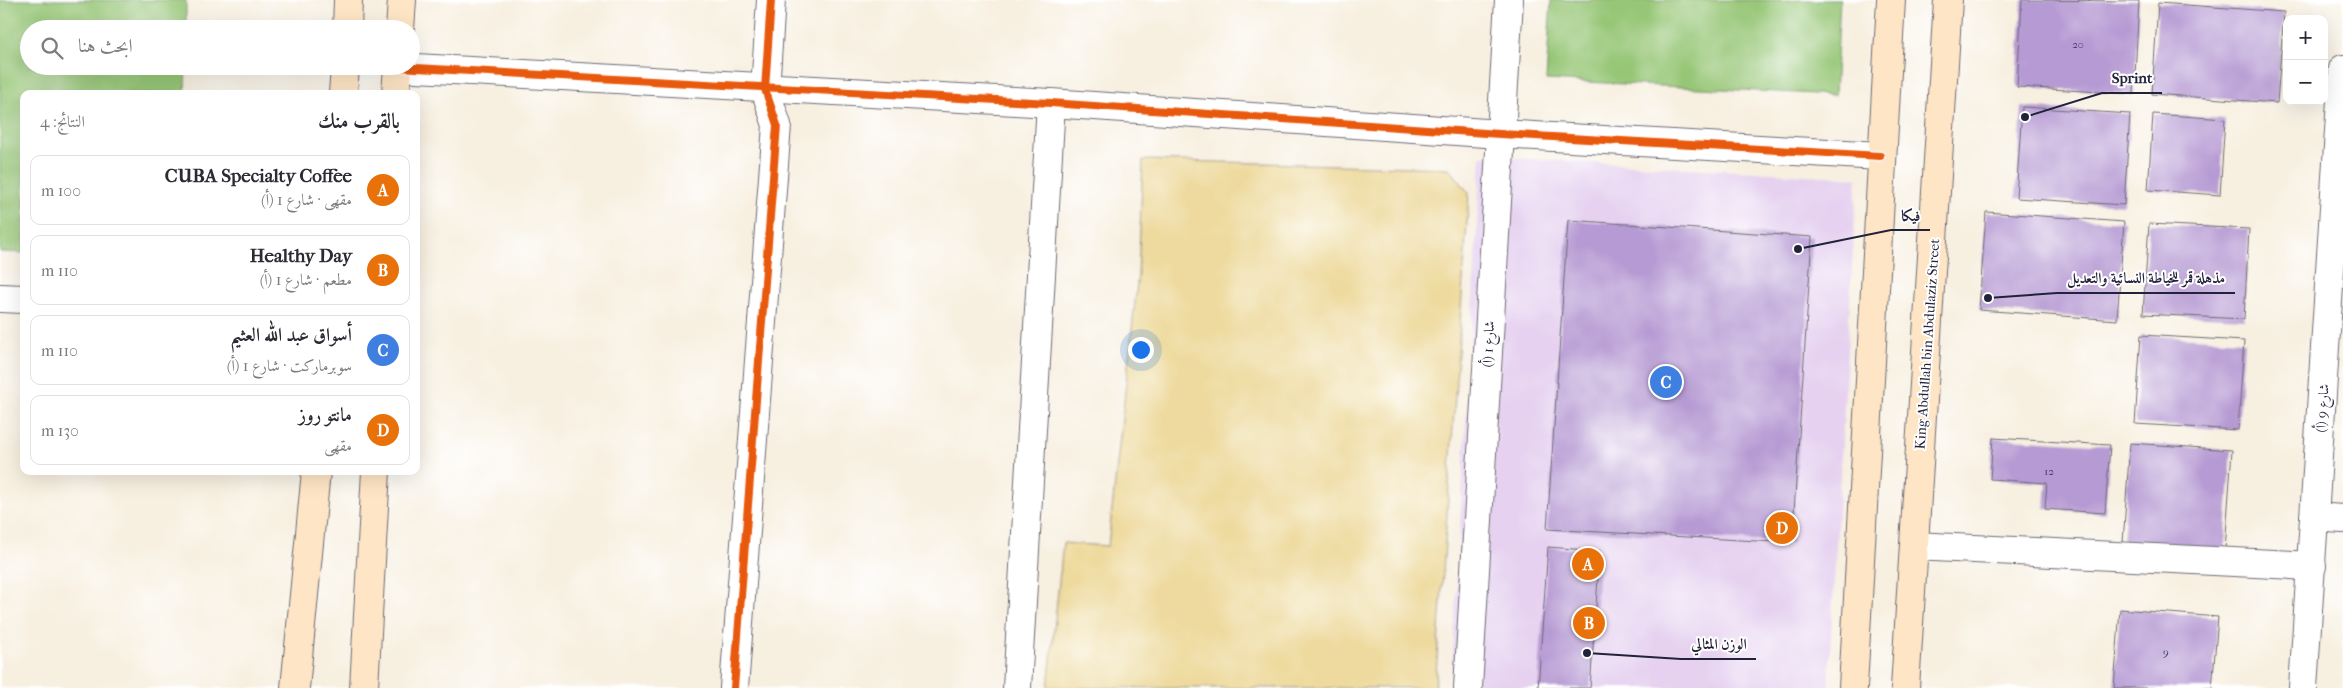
<!DOCTYPE html>
<html lang="ar">
<meta charset="utf-8">
<style>
body{margin:0;font-family:"IM FELL French Canon",Amiri,serif;background:#f2f2f3;color:#2b2b33;direction:rtl}
.controls{position:absolute;right:15px;top:15px;display:grid;overflow:hidden;border-radius:10px;box-shadow:0 5px 20px #0002}
.controls button{width:45px;height:45px;display:grid;place-items:center;padding:0;border:0;border-bottom:1px solid #e1e1e2;background:#fff;color:#2b2b33;font:25px sans-serif}
.you{position:absolute;left:1140px;top:349px;width:18px;height:18px;margin:-12px;border:4px solid #fff;border-radius:50%;background:#1a73e8;box-shadow:0 0 0 8px #1a73e833}
.badge{display:grid;place-items:center;width:32px;height:32px;border-radius:50%;background:#c8321e;color:#fff;font-size:16px;font-weight:700}
.pin{position:absolute;translate:-50% -50%;border:2px solid #fff;box-shadow:0 1px 5px #0006}
.list{margin:0;padding:0;list-style:none}
h2{display:flex;justify-content:space-between;align-items:center;height:65px;margin:0;padding:0 20px;font-size:21px}
h2 small{font-size:16px;font-weight:400;color:#7c7c81}
.list li{display:grid;grid-template-columns:32px 1fr auto;gap:15px;align-items:center;box-sizing:border-box;height:70px;margin:0 10px 10px;padding:0 10px;border:1px solid #e1e1e2;border-radius:10px}
.list b{display:block;font-size:19px;white-space:nowrap}
.list p{margin:0;font-size:16px;white-space:nowrap;color:#7c7c81}
.list em{font-size:16px;font-style:normal;color:#7c7c81}
.icon{flex:none;width:28px;height:28px;fill:none;stroke:currentColor;stroke-width:2;stroke-linecap:round;stroke-linejoin:round}
.map{position:relative;flex:none;width:2343px;height:688px;overflow:hidden;direction:ltr}
.search{position:absolute;background:#fff;box-shadow:0 5px 20px #0002;left:20px;top:20px;width:400px;height:55px;display:flex;align-items:center;gap:12px;box-sizing:border-box;padding:0 18px;border-radius:28px;color:#7c7c81;font-size:19px}
.panel{position:absolute;background:#fff;box-shadow:0 5px 20px #0002;left:20px;top:90px;width:400px;height:385px;border-radius:10px;direction:rtl}
.map>svg:first-child{display:block}
.built{fill:#e6d2f0}
.green{fill:#96c676;stroke:#5c7458}
.sand{fill:#eeda9e;stroke:#887e6c}
.building{fill:#b69ad3}
.lines{fill:none;stroke-linecap:round;stroke-linejoin:round}
.street-casing{stroke:#6d6a74;stroke-width:30}
.secondary-casing{stroke:#6d6a74;stroke-width:30}
.street{stroke:#fff;stroke-width:28}
.secondary{stroke:#fee5c5;stroke-width:28}
.cycleway-casing{stroke:#fff;stroke-width:11}
.cycleway{stroke:#e8590c;stroke-width:8}
.labels{text-anchor:middle;stroke-width:4;stroke-linejoin:round;paint-order:stroke}
.number-label{font-size:11px;fill:#474061}
.street-label{font-size:14px;fill:#22223b;stroke:#fff}
.leader{fill:none;stroke:#22223b;stroke-width:2}
.callout-dot{fill:#22223b;stroke:#fff;stroke-width:2}
.callout-label{font-size:15px;text-anchor:middle;font-weight:bold;fill:#22223b;stroke:#fff;stroke-width:4;stroke-linejoin:round;paint-order:stroke}
</style>
<div class="map">
<svg width="2343" height="688" viewBox="0 0 2343 688">
<rect width="100%" height="100%" fill="#fff"/>
<filter id="ink" filterUnits="userSpaceOnUse"><feTurbulence type="fractalNoise" baseFrequency=".02" numOctaves="2"/><feDisplacementMap in="SourceGraphic" scale="10" xChannelSelector="R" yChannelSelector="G"/><feConvolveMatrix kernelMatrix="1 2 1 2 8 2 1 2 1" color-interpolation-filters="sRGB"/></filter>
<filter id="wash" filterUnits="userSpaceOnUse"><feTurbulence type="fractalNoise" baseFrequency=".0096" numOctaves="4" result="noise"/><feDisplacementMap in="SourceGraphic" scale="20" xChannelSelector="R" yChannelSelector="G"/><feGaussianBlur stdDeviation="1.12" result="paint"/><feColorMatrix in="noise" values="0 0 0 0 0 0 0 0 0 0 0 0 0 0 0 0 0 1.4 0 .05"/><feComposite in="paint" operator="in"/></filter>
<g filter="url(#wash)">
<rect width="100%" height="100%" fill="#f7efdf"/>
<polygon class="built" points="1481,156 1857,178 1828,688 1451,688"/>
<g class="green">
<polygon points="0,0 186,0 186,29 29,29 29,66 186,66 185,94 24,94 24,253 0,252"/>
<polygon points="1551,0 1840,0 1835,95 1546,80"/>
</g>
<polygon class="sand" points="1143,160 1449,168 1469,193 1435,688 1048,688 1063,543 1108,546 1138,275"/>
<g id="blocks">
<g class="building">
<polygon points="2022,0 2139,1 2134,94 2017,87"/>
<polygon points="2158,3 2284,12 2277,103 2152,94"/>
<polygon points="2022,107 2130,114 2124,205 2016,198"/>
<polygon points="2153,114 2225,119 2220,195 2148,190"/>
<polygon points="1986,212 2124,222 2117,320 1979,310"/>
<polygon points="1568,220 1812,237 1792,543 1547,529"/>
<polygon points="2149,224 2249,229 2244,319 2143,314"/>
<polygon points="2141,335 2244,341 2238,430 2135,424"/>
<polygon points="1993,438 2110,445 2105,513 2045,509 2047,483 1990,479"/>
<polygon points="2130,443 2232,450 2225,550 2123,543"/>
<polygon points="1548,547 1600,551 1590,688 1538,688"/>
<polygon points="2120,609 2218,617 2212,688 2114,688"/>
</g>
</g>
</g>
<g filter="url(#ink)">
<use href="#blocks" fill-opacity="0" stroke="#6d6a74" stroke-width="1"/>
<g class="lines">
<defs>
<g id="street">
<polyline points="398,67 1051,103 1500,134 1880,156"/>
<polyline points="0,298 24,299"/>
<polyline points="2314,517 2343,519"/>
<polyline points="1914,546 2312,566"/>
<polyline points="734,688 777,125 765,89 771,0"/>
<polyline points="1017,688 1051,103"/>
<polyline points="1468,688 1509,0"/>
<polyline points="2303,688 2343,69"/>
</g>
<g id="secondary">
<polyline points="347,29 348,0"/>
<polyline points="400,29 402,0"/>
<polyline points="343,94 345,66"/>
<polyline points="396,94 398,66"/>
<polyline points="295,688 316,471"/>
<polyline points="364,688 376,471"/>
<polyline points="1853,688 1891,0"/>
<polyline points="1905,688 1948,0"/>
</g>
</defs>
<use href="#street" class="street-casing"/>
<use href="#secondary" class="secondary-casing"/>
<use href="#street" class="street"/>
<use href="#secondary" class="secondary"/>
<defs>
<g id="cycleway">
<polyline points="398,67 1051,103 1500,134 1880,156"/>
<polyline points="734,688 777,125 765,89 771,0"/>
</g>
</defs>
<use href="#cycleway" class="cycleway-casing"/>
<use href="#cycleway" class="cycleway"/>
</g>
</g>
<g class="labels">
<g class="number-label">
<text x="2078" y="48">20</text>
<text x="2049" y="475">12</text>
<text x="2166" y="656">9</text>
</g>
<g class="street-label">
<text transform="translate(1488 344) rotate(-87)" y="5">شارع 1 (أ)</text>
<text transform="translate(1927 344) rotate(-86)" y="5">King Abdullah bin Abdulaziz Street</text>
<text transform="translate(2322 408) rotate(-86)" y="5">شارع 9 (أ)</text>
</g>
</g>
<path class="leader" d="M2025 117L2102 93H2162M1798 249L1891 230H1930M1988 298L2057 293H2235M1587 653L1681 659H1756"/>
<g class="callout-dot">
<circle cx="2025" cy="117" r="5"/>
<circle cx="1798" cy="249" r="5"/>
<circle cx="1988" cy="298" r="5"/>
<circle cx="1587" cy="653" r="5"/>
</g>
<g class="callout-label">
<text x="2132" y="83">Sprint</text>
<text x="1911" y="221">فيكا</text>
<text x="2146" y="283">مذهلة قمر للخياطة النسائية والتعديل</text>
<text x="1719" y="649">الوزن المثالي</text>
</g>
</svg>
<div class="controls">
<button>+</button>
<button>−</button>
</div>
<div class="you"></div>
<div class="pin badge" style="left:1588px;top:564px;background:#e8710a">A</div>
<div class="pin badge" style="left:1589px;top:623px;background:#e8710a">B</div>
<div class="pin badge" style="left:1666px;top:382px;background:#3f7fe0">C</div>
<div class="pin badge" style="left:1782px;top:528px;background:#e8710a">D</div>
<div class="search"><svg class="icon" aria-label="search" viewBox="0 0 24 24"><circle cx="10" cy="10" r="6"/><path d="M15 15l6 6"/></svg>ابحث هنا</div>
<section class="panel">
<h2>بالقرب منك<small>النتائج: 4</small></h2>
<ul class="list">
<li><span class="badge" style="background:#e8710a">A</span><div><b>CUBA Specialty Coffee</b><p>مقهى · شارع 1 (أ)</p></div><em>100 m</em></li>
<li><span class="badge" style="background:#e8710a">B</span><div><b>Healthy Day</b><p>مطعم · شارع 1 (أ)</p></div><em>110 m</em></li>
<li><span class="badge" style="background:#3f7fe0">C</span><div><b>أسواق عبد الله العثيم</b><p>سوبرماركت · شارع 1 (أ)</p></div><em>110 m</em></li>
<li><span class="badge" style="background:#e8710a">D</span><div><b>مانتو روز</b><p>مقهى</p></div><em>130 m</em></li>
</ul>
</section>
</div>
